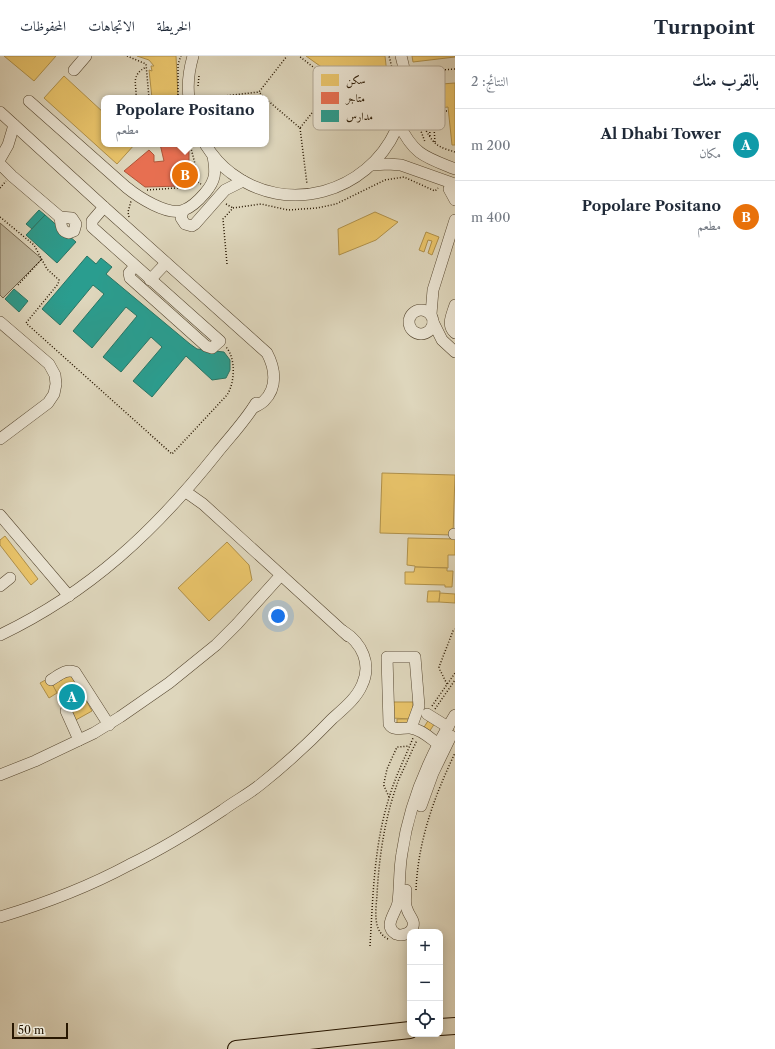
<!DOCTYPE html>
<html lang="ar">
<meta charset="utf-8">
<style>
body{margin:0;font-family:"Libre Caslon Text",Amiri,serif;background:#f2f2f3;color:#1f2937;direction:rtl}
.controls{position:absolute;right:12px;bottom:12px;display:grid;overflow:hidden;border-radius:8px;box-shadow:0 2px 10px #0003}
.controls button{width:36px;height:36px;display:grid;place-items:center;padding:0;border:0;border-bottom:1px solid #e0e1e3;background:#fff;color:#1f2937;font:20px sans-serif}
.scale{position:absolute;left:12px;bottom:10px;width:56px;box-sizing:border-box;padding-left:4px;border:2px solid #281701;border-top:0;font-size:11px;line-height:14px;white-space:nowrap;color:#281701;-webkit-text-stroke:3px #eae4d3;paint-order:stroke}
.you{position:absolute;left:278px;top:560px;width:14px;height:14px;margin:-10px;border:3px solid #fff;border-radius:50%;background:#1a73e8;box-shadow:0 0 0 6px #1a73e833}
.badge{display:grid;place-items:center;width:26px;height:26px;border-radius:50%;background:#8f2418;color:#fff;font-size:13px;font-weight:700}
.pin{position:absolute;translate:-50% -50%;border:2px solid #fff;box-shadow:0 1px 4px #0006}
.popup{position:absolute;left:101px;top:39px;width:168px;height:52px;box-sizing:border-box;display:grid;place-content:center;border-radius:8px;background:#fff;filter:drop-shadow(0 1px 3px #0005);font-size:13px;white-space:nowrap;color:#747a83}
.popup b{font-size:15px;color:#1f2937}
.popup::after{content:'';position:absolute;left:50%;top:100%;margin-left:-8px;border:8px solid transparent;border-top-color:#fff}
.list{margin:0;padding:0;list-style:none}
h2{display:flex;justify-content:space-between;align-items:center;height:52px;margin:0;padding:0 16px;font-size:17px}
h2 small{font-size:13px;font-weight:400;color:#747a83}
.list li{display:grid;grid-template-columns:26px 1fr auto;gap:12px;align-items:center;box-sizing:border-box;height:72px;padding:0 16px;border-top:1px solid #e0e1e3}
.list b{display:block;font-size:15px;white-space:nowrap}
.list p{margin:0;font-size:13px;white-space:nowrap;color:#747a83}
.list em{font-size:13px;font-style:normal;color:#747a83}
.icon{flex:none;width:22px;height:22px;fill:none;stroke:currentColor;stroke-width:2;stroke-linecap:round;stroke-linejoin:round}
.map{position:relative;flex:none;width:455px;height:993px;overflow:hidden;direction:ltr}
header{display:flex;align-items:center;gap:24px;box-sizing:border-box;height:56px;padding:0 20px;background:#fff;border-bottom:1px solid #e0e1e3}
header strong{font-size:19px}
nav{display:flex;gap:22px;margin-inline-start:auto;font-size:14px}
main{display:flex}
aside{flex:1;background:#fff}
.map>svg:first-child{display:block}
.green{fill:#bfb69c;stroke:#74664e}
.homes{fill:#e9c46a;stroke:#af904a}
.shops{fill:#e76f51;stroke:#ae5539}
.schools{fill:#2a9d8f;stroke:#297564}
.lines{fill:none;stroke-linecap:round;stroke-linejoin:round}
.minor-casing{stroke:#564730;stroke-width:12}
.highway-casing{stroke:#281701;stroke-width:18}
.path{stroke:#281701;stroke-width:1.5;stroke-dasharray:1 2;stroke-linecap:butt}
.minor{stroke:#eae4d3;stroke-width:11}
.highway{stroke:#ded6bc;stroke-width:16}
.key{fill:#eae4d3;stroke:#b0a694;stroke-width:1}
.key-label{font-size:11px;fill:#281701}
</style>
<header>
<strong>Turnpoint</strong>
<nav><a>الخريطة</a><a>الاتجاهات</a><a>المحفوظات</a></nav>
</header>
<main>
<aside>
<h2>بالقرب منك<small>النتائج: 2</small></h2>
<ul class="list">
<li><span class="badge" style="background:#0f9aa8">A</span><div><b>Al Dhabi Tower</b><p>مكان</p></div><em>200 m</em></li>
<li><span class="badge" style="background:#e8710a">B</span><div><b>Popolare Positano</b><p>مطعم</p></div><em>400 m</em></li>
</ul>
</aside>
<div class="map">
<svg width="455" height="993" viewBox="0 0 455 993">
<rect width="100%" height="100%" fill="#ded6bc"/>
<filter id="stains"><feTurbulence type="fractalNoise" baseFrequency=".005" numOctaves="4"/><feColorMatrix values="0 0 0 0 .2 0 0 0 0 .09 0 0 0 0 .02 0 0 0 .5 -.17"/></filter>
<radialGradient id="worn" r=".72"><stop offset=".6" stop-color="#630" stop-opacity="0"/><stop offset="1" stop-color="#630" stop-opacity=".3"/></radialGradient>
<polygon class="green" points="0,167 42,203 3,242 0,239"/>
<g class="homes">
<polygon points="4,0 56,0 34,25"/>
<polygon points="137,0 176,0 178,42 152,42 149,14 152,15 151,10 154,10 149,4"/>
<polygon points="306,0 385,0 387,18 334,20"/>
<polygon points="412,0 455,0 455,1 413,6"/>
<polygon points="64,20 104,57 104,88 135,88 117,108 44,42"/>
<polygon points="455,27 455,89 452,89 448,51 431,53 428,29"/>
<polygon points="375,156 398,166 376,184 339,199 338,173"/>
<polygon points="426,176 439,181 432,199 428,197 432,185 428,184 424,196 419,194"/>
<polygon points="382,417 455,419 453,479 380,477"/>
<polygon points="5,480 38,523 31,529 0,489 0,484"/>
<polygon points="408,482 455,483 455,499 448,499 448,512 415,511 415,510 407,509"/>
<polygon points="227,486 249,509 252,524 209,565 178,532"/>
<polygon points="415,511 447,512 447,515 453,515 452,531 445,531 445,529 405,528 405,516 414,516"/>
<polygon points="428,535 440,535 439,546 427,546"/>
<polygon points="440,537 455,538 455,547 439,546"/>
<polygon points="70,616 92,655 74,665 51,627"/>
<polygon points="49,622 57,637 49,642 40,627"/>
<polygon points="392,646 413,646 412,663 391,662"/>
<polygon points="397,663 411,663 411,669 397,668"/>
<polygon points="429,663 435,667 429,676 423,673"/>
</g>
<polygon class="shops" points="160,88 186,88 186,90 189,90 189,109 193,114 194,122 189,128 181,130 145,131 124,115 149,94 154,99 154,106 164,105"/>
<g class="schools">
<polygon points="39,154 45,159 32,173 26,168"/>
<polygon points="45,159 76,186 57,207 26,179"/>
<polygon points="87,200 96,208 101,202 112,211 106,218 190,288 197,293 224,296 230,304 230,314 226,322 212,324 186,300 152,341 133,325 162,291 151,281 121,316 103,301 137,260 126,251 92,292 73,275 104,238 93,229 60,269 42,253"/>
<polygon points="14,233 28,245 19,256 5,243"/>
</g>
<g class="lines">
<defs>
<g id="minor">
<polyline points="74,14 86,0"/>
<path d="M189,42C187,28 189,14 193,0"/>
<path d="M29,45L126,131C137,140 168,161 184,154C192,151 199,144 205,137C216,124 216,117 213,100"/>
<path d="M0,56L104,151L267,297C275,312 278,331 264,345C261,348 256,350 253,352"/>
<path d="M399,68C414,99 425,101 455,113"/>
<path d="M205,88C212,99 220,109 231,117C287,160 367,137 396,74C407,51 408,24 401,0"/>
<polyline points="0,103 8,89 14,69"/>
<polyline points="0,108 12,120 60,161"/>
<polyline points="372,109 388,108 401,109 455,128"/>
<polyline points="449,133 455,144"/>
<polyline points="104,151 92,165 92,171 220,285 212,292 206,290 130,222 129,217 135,210"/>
<polyline points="183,155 181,162 185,168 192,170 195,168 225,134 243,125"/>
<path d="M60,161L72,162L76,168L74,175L69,177C61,176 61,169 60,161Z"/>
<polyline points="150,224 166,207"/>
<path d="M455,249C452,259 446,269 455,277"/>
<circle cx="421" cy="266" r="12"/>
<polyline points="431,258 433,234 455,164"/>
<polyline points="0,266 49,308 55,319 56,328 54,338 48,347 0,383"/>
<polyline points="433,266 442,284 455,296"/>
<polyline points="186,436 203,448 348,580"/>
<polyline points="0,459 69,540"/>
<polyline points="454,478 455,478"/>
<polyline points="0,530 10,522"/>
<path d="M0,579C90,536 155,475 217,397C230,381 245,365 256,347"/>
<path d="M51,624C58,620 66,612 75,616L109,669"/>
<polyline points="66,655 79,684"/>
<polyline points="427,658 448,671"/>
<path d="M411,672L419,650L415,601H387L389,668C394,676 403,671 410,672C421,673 430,682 438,688"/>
<polyline points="0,719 35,705 94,677 120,661 169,627 216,589 237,568 281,519"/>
<polyline points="421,750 433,717 451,680"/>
<path d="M406,834C406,840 404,847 407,853C410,863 418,865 410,876"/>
<path d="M0,861C43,848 90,830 129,809C162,793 193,774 223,754C235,745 249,738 261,728C286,708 310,686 332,663C343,653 356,643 362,629C372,608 362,587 343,575"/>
<path d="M410,876C405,879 401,880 396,878C382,870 397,856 398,846C400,830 399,813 402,797C409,748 429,701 455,659"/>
</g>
<g id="highway">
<polyline points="440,971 455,970"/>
<polyline points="236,993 410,974"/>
</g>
</defs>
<use href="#minor" class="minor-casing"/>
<use href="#highway" class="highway-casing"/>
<g class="path">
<polyline points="127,0 146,8 149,42"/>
<path d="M455,13L428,15L421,19C417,27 417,44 418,53C418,61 429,82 435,87C440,92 449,94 455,96"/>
<polyline points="335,28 393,22"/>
<polyline points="198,30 199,20"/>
<path d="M136,42C137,28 130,20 146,11"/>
<polyline points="178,42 178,8 181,0"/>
<polyline points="206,42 259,36"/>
<polyline points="265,42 259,36 287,0"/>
<polyline points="266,43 300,72 335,28 299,0"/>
<polyline points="414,50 414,56 425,86"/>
<polyline points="425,55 447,55"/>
<polyline points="429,55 430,81"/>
<polyline points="433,55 435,87"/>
<polyline points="300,72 307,128"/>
<path d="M386,72C396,48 396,25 389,0"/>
<polyline points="190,88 195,108 196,125"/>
<polyline points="0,132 6,125"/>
<polyline points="147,134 191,131 196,125 201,128"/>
<polyline points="226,148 233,152"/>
<path d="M0,161L34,189L47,213L59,224L58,228L26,267L172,398L227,339C235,327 236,302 226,291"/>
<polyline points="129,161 128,156 131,145"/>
<polyline points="227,208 223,163 233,152 261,148 288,154 317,152 336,148 385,124 404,121 435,135 438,132"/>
<polyline points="18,229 42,203"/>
<polyline points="447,628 440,614 439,611 453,575 455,573"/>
<polyline points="432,650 455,617"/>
<polyline points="435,653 455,624"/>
<polyline points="389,741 384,730 384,727 387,713 397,691 409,690"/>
<path d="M416,834C418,785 434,741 455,697"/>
<path d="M388,883C372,875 376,854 377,839C379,800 385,760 399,723C405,710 411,697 417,684"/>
<path d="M370,890C373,840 374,789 389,742C395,721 405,702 413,682"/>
</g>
<use href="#minor" class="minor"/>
<use href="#highway" class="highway"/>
</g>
<rect x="313" y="10" width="132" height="64" rx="6" class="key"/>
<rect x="321" y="18" width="18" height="12" fill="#e9c46a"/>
<rect x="321" y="36" width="18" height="12" fill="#e76f51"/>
<rect x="321" y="54" width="18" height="12" fill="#2a9d8f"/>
<g class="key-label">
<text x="346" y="28">سكن</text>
<text x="346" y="46">متاجر</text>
<text x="346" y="64">مدارس</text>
</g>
<rect width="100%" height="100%" filter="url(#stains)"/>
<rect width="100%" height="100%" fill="url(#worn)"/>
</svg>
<div class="controls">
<button>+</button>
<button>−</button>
<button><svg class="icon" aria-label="locate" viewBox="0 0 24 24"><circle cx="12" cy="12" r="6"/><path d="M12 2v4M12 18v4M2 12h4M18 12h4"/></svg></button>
</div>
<div class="scale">50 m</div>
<div class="you"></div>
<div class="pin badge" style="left:72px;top:641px;background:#0f9aa8">A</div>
<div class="pin badge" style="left:185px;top:119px;background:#e8710a">B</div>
<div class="popup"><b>Popolare Positano</b>مطعم</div>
</div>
</main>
